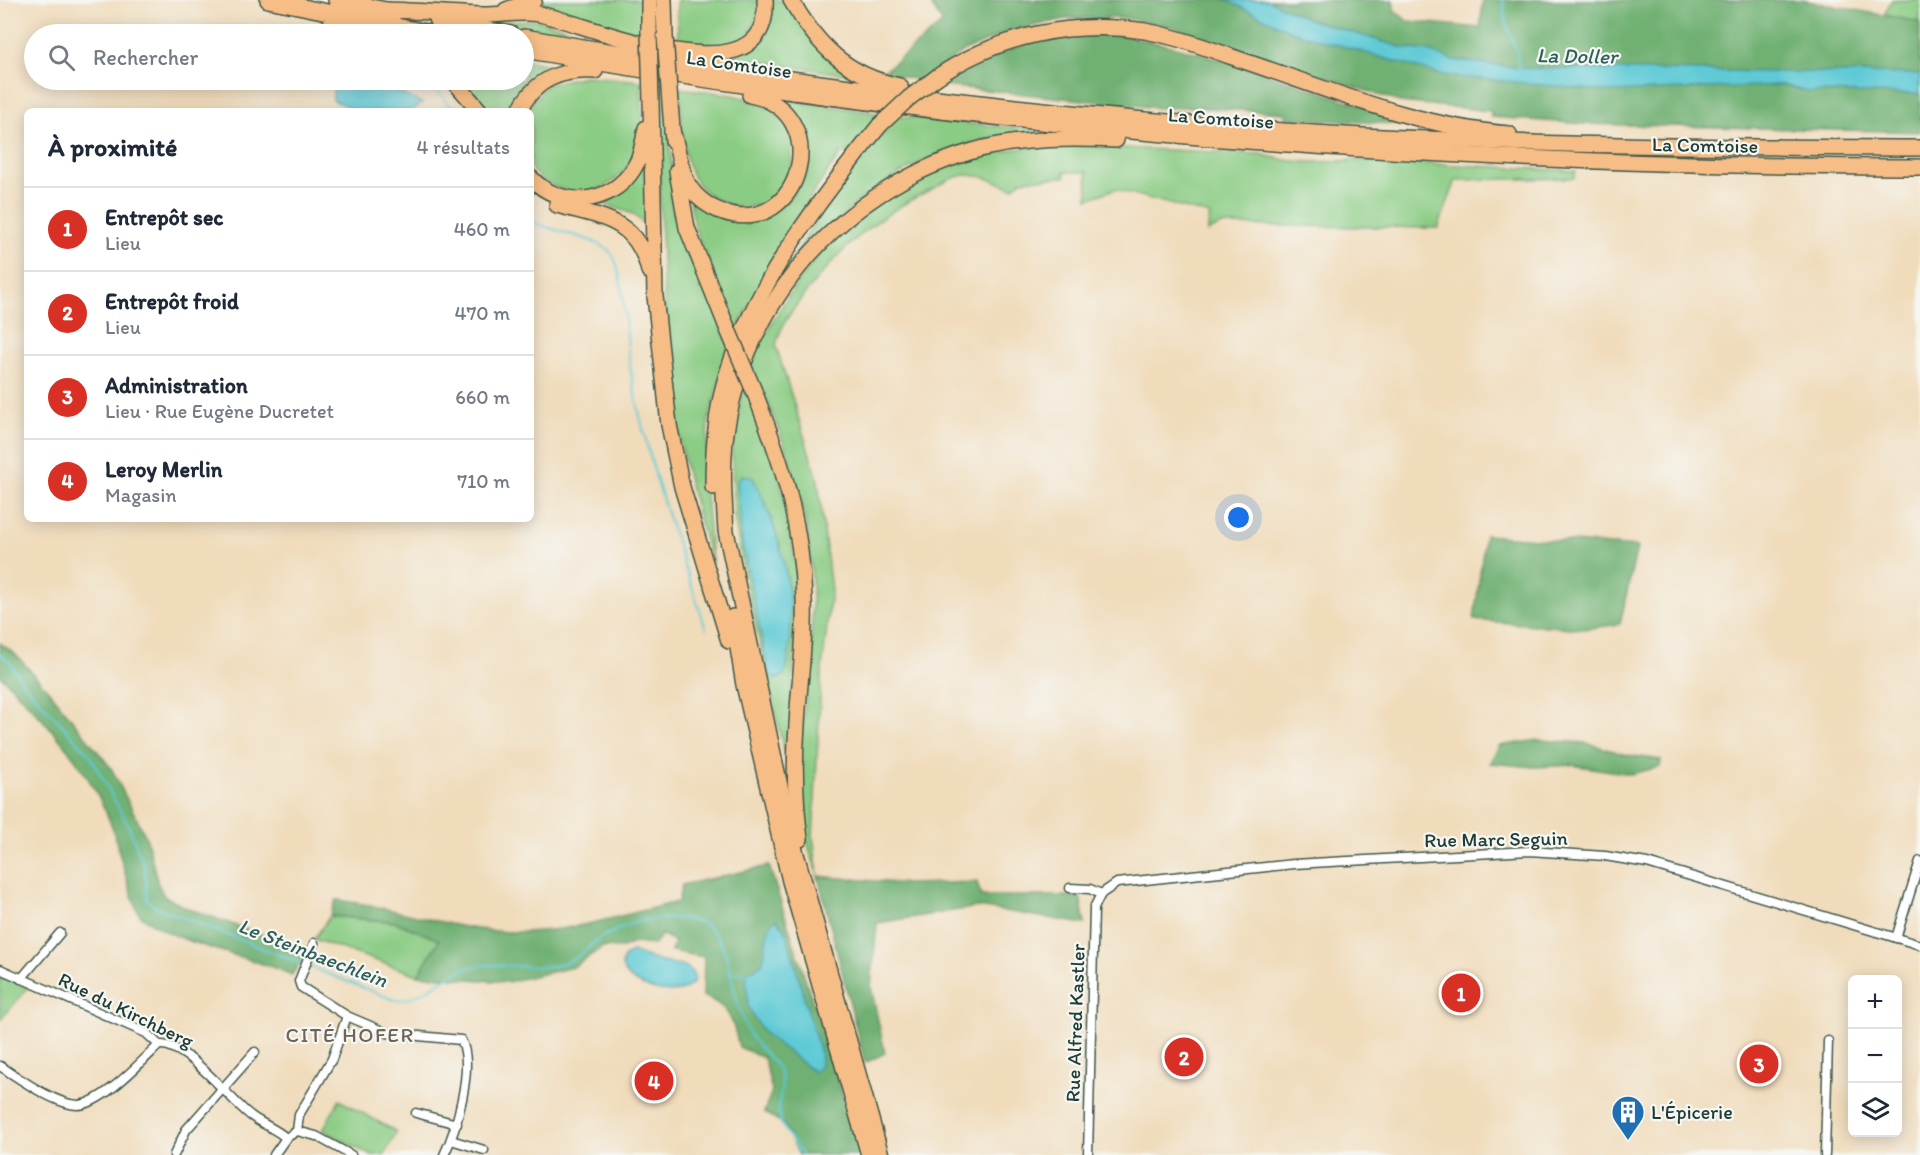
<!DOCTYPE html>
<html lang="fr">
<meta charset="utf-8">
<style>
body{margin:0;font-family:Itim,sans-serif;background:#f2f2f3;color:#1f2937}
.controls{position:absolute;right:18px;bottom:18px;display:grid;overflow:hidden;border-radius:9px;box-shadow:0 3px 15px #0003}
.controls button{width:54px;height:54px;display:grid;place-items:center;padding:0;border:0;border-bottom:2px solid #e0e1e3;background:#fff;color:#1f2937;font:30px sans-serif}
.you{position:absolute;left:1239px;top:518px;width:21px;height:21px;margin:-15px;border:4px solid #fff;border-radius:50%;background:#1a73e8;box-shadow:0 0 0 9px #1a73e833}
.badge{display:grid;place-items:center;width:39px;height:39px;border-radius:50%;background:#d93025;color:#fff;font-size:20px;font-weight:700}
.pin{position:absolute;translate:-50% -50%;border:3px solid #fff;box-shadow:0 2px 6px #0006}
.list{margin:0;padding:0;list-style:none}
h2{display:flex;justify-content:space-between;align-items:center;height:78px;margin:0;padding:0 24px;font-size:26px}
h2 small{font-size:20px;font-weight:400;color:#747a83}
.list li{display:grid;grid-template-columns:39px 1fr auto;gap:18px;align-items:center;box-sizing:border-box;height:84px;padding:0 24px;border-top:2px solid #e0e1e3}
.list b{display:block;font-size:22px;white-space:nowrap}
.list p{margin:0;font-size:20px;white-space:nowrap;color:#747a83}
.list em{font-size:20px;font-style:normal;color:#747a83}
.icon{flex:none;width:33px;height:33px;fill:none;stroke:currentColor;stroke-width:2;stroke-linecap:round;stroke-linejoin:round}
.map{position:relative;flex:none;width:1920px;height:1155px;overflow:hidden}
.search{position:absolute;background:#fff;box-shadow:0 3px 15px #0003;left:24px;top:24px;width:510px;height:66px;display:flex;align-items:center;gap:15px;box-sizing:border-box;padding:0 21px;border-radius:33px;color:#747a83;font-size:22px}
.panel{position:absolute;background:#fff;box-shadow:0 3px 15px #0003;left:24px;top:108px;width:510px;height:414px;border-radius:9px}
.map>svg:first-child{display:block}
.green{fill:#8bcc84;stroke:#55845c;stroke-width:1.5}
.forest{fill:#70b072;stroke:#487653;stroke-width:1.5}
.water{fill:#5ecad5;stroke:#3e8484;stroke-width:1.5}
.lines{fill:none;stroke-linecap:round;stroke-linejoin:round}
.stream{stroke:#5ecad5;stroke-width:2}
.street-casing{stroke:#3e5548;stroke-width:11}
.highway-casing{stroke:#3e5548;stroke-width:18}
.street{stroke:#fff;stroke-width:8}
.highway{stroke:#f6be86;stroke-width:15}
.highway-bridge-casing{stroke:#3e5548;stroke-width:18;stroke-linecap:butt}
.highway-bridge{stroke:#f6be86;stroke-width:15}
.labels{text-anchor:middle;stroke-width:4.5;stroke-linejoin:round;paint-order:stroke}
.street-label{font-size:20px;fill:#1f3d34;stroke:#f6f6f2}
.poi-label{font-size:20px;fill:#1f3d34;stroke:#f6f6f2;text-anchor:start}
.water-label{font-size:21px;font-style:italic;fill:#2f605c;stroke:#f6f6f2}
.neighbourhood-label{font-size:21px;letter-spacing:1.5px;fill:#6d6456;stroke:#f6f6f2}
</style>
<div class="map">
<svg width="1920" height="1155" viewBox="0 0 1920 1155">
<rect width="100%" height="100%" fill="#f6f6f2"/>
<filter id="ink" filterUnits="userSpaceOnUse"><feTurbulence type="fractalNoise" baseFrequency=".0167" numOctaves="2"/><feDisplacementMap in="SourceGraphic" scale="12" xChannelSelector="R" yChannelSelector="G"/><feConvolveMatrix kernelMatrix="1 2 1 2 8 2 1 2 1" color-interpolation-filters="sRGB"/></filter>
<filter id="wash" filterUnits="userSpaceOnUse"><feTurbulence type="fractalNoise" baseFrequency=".008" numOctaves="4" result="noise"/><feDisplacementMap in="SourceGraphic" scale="24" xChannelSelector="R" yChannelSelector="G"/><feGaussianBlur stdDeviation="1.35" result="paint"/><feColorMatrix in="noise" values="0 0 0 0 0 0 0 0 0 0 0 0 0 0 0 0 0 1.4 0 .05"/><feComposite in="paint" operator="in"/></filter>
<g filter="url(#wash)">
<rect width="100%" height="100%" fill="#f0dcbb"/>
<g class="green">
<polygon points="545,0 644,0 644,37 611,31 577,14 554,8 531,7"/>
<path d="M677,0H761C750,56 726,51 678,42Z"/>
<path d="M772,0H785L856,76L730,57C760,47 774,34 772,0Z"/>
<polygon points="1892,0 1920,0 1920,22 1884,15"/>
<polygon points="537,20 614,42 487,22"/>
<path d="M524,60L556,67C536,78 521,89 513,111H488L463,80H524Z"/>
<path d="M585,76L641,81C642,105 646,132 635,154C620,185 589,201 556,187C547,183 536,177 531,168V111H526L548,84Z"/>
<path d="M680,88C709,93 748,92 772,111C787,122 793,136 792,154C791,161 793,171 790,177C773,221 710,213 692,174C680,148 682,116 680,88Z"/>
<path d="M658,97L665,98L675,197L729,345L708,422L705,485L712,564C701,524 687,482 680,440C661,327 660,212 658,97Z"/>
<path d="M774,98L884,114L846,155L842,152C800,207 768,269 737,330L695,228L688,189L736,221L789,199L800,183L807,164L806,143Z"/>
<path d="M897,116L1046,131C1026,133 1005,135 986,139C889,163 826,220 768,299L825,205Z"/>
<path d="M1053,145L1261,154C1291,165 1326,162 1357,160L1576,171L1574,178L1456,180L1438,228L1221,225L1207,232L1210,215L1115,189L1088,199L1087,172H1064L1065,177L1021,180L1013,188C996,182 978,172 960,176C950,178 939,186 930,190C877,216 845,244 807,291C794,308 780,324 776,346L818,481L831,591L821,679L813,836L818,876C815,864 810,853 807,841C788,757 816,668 812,582C810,530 797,476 778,427C770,406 759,386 751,365C797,258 878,179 994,153C1013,148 1033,147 1053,145Z"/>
<path d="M648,150V228L633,214L602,203C629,190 636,176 648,150Z"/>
<polygon points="744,381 777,461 797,571 789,773 745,580 734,516 732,448"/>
<polygon points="330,916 396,922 440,940 418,975 314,939"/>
<polygon points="3,976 28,988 0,1020 0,979"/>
<polygon points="339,1100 397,1132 384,1155 370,1155 323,1130"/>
</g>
<g class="forest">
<polygon points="928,0 1393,0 1395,11 1408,21 1480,28 1483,0 1802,0 1920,22 1920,132 1584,124 1491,117 1491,111 1400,102 1177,28 1125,18 1065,19 1010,31 964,51 922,81 883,72 943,23"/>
<path d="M1108,33C1214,50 1317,92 1419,125L1285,118V113L1195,107L1159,108L935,85L971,62L1050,36Z"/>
<polygon points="1485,535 1637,547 1620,624 1583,629 1474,620"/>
<path d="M0,643L15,654L49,691L111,768L146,837L158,884L164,896L187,908L307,951L292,975C246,954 178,946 140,915C135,911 117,845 114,833C93,769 46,722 0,675Z"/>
<polygon points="1538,740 1586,743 1627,755 1661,760 1660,767 1631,774 1572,765 1535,767 1490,763 1499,746"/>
<path d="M769,866L862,1155H799L784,1124L764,1112L772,1091L764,1058L739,1047C733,1020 730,1006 703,996L704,957L671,951L675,942L662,934L654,945L634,943L622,948L603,947L573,967L507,982L418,975L439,940L396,922L330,916L336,900C396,906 454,932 516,932C570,933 625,914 678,902L682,885Z"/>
<polygon points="818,876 908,884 977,882 981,896 1080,896 1085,924 978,907 877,923 871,987 885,1053 865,1063"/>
</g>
<g class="water">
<polygon points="1226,0 1268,0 1311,20 1404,48 1429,51 1453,60 1519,68 1920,74 1920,94 1808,92 1782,85 1612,92 1442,75 1293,32"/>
<polygon points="333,80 371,80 422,103 412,111 357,111 333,100"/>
<path d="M742,475L753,478C781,531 796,594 789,653C787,664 789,677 775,679L769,674L742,544L737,481Z"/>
<path d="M776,919L785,929L821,1056V1065L814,1072L764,1033L756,1021L748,1006L746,973L762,964C767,951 764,927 776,919Z"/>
<path d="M632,952C641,953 647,957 655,960C671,967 690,958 695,980C675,1012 594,971 632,952Z"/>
</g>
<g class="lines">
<g class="stream">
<polyline points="1503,0 1506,23 1517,52 1519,70"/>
<polyline points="422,80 437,90 454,111"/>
<path d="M531,221C552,232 598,237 611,253C624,268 626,341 630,365C644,455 677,542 706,629"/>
<polyline points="0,654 8,660 23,683 90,755 129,827 145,869 147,899 154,906 303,964"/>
<path d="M308,966L394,1000C425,1001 445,970 476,966C505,961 544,974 571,960C583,954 592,942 604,936C615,930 634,922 646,920C663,918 695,915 708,927C733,948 730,991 743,1019C746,1027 750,1037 756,1043C763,1053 775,1060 779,1071C786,1086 777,1100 779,1115C781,1130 795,1141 801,1155"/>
<polyline points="728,972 746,973"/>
</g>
</g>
</g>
<g filter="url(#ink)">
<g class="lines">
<defs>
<g id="street">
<polyline points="1070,888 1090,889 1101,894"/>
<polyline points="1896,938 1920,861"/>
<path d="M0,969L146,1033L159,1045C186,1042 229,1099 250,1115C261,1124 275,1128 286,1138"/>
<polyline points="21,979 60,933"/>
<path d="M347,1016L387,1033L461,1040C475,1065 456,1131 444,1155"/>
<path d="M0,1066C19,1078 56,1105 78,1105C102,1104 141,1062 159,1045"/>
<polyline points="416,1113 457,1124"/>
<polyline points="297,1131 316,1136 351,1155"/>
<polyline points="451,1140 484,1150"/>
<polyline points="174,1155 186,1130 255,1052"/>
<polyline points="274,1155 286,1138 297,1131 299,1115 332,1059 347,1016 301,987 299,981 314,943"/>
<polyline points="1088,1155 1094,908 1101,894 1117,883 1294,864 1529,851 1605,856 1647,863 1920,945"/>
<polyline points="1825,1155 1828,1041"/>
</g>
<g id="highway">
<polyline points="268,0 436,34"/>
<polyline points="336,0 396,12"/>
<polyline points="649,0 649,32"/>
<polyline points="664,0 665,36"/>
<path d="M791,0C817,45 847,76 900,86"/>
<path d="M388,10C420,11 452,14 484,15C502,15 522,11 539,14C588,23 771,107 765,0"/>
<polyline points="506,10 534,0"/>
<polyline points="437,21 511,34"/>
<polyline points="331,23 375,34"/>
<path d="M524,37C801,85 1081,120 1363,136C1549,146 1734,147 1920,148"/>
<path d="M524,50C985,131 1452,167 1920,167"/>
<path d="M937,77C998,35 1073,20 1145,31C1178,37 1210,49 1241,60C1328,89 1417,127 1509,134"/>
<polyline points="453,80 480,111"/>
<polyline points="651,101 655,296 669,425 682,487 729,641"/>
<polyline points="670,103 673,141"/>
<path d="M519,111C535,79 561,69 595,71"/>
<path d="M672,131C678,148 680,169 688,184C695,197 710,208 723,212C802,239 835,110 750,95"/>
<polyline points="677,171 687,228 726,325"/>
<path d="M531,178C560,209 611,206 634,168C642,156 643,142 646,128"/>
<path d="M557,205C602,217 637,219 649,271"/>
<path d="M754,391C782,463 801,519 804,598C806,640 799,683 797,725C794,763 795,801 800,839"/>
<path d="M713,487C713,446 716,403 730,365C760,277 822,196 880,125"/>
<polyline points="733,617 744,685 790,881 869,1155"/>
<path d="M881,1155L789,829L726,531C724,501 722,471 725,440C742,299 848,183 984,148C1027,138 1072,138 1116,140"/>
</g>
</defs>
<use href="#street" class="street-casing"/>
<use href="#highway" class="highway-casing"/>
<use href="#street" class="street"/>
<use href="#highway" class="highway"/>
<defs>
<g id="highway-bridge">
<polyline points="649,32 651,101"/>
<polyline points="665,36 670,103"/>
<polyline points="880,125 909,98 937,77"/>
<polyline points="726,325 754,391"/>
</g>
</defs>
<use href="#highway-bridge" class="highway-bridge-casing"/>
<use href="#highway-bridge" class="highway-bridge"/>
</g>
</g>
<defs>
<symbol id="building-pin" viewBox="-11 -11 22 30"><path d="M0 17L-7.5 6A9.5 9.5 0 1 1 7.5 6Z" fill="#1f6fb2" stroke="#f6f6f2"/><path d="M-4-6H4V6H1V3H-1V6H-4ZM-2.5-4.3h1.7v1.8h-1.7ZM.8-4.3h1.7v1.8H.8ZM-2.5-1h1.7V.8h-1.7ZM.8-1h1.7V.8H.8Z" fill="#fff"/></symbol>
</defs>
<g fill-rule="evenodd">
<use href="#building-pin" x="1609" y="1093" width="38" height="52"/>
</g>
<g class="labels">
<g class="street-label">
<text transform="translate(739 64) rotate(8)" y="7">La Comtoise</text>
<text transform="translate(1221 118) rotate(4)" y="7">La Comtoise</text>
<text transform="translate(1705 145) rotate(1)" y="7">La Comtoise</text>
<text transform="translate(1496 839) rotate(-1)" y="7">Rue Marc Seguin</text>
<text transform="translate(126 1010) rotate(26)" y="7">Rue du Kirchberg</text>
<text transform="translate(1075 1023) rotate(-88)" y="7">Rue Alfred Kastler</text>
</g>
<g class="poi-label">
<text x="1651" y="1119">L'Épicerie</text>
</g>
<g class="water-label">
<text transform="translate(1577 56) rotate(1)" y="7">La Doller</text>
<text transform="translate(313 953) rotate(21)" y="7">Le Steinbaechlein</text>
</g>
<g class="neighbourhood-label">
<text x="350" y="1042">CITÉ HOFER</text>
</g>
</g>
</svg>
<div class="controls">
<button>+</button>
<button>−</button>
<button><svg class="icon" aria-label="layers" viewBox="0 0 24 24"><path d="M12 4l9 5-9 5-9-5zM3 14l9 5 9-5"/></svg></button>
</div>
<div class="you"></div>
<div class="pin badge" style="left:1461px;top:993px">1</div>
<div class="pin badge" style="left:1184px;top:1057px">2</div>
<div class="pin badge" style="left:1759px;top:1064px">3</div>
<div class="pin badge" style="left:654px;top:1081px">4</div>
<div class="search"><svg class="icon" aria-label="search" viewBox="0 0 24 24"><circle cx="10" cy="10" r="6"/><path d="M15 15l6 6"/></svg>Rechercher</div>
<section class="panel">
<h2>À proximité<small>4 résultats</small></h2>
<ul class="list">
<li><span class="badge">1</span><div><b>Entrepôt sec</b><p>Lieu</p></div><em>460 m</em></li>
<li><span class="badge">2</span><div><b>Entrepôt froid</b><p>Lieu</p></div><em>470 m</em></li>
<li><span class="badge">3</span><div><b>Administration</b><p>Lieu · Rue Eugène Ducretet</p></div><em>660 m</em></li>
<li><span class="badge">4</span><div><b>Leroy Merlin</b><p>Magasin</p></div><em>710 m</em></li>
</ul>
</section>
</div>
